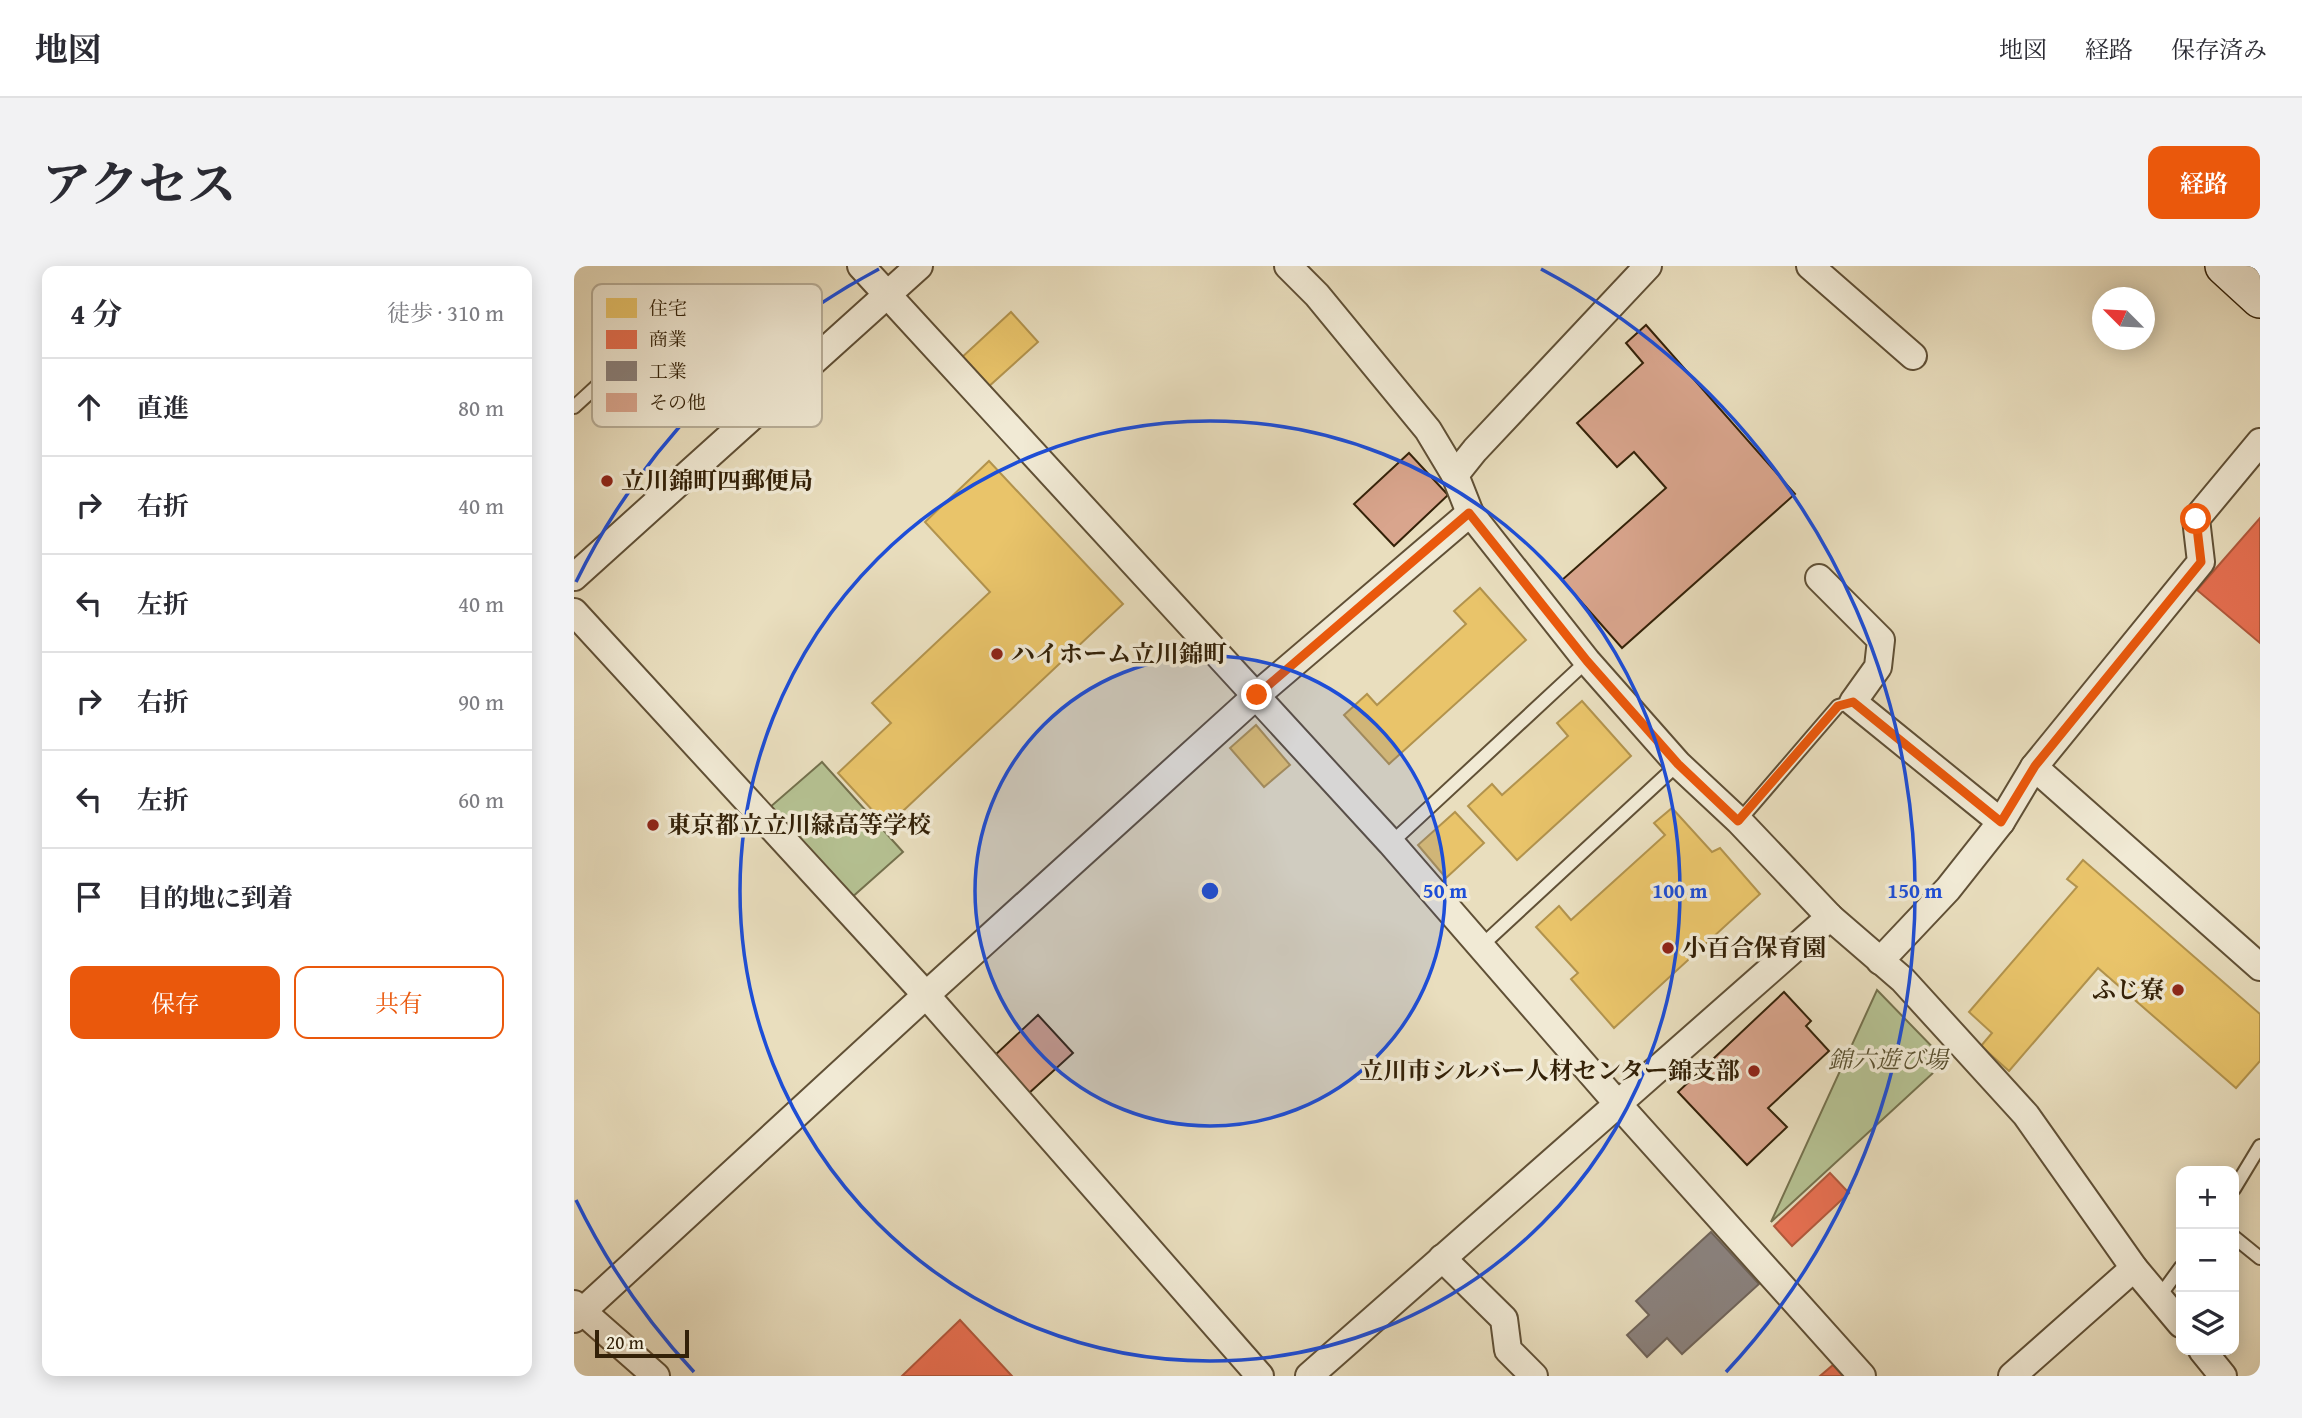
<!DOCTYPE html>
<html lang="ja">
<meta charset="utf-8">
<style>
body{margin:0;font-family:"Gentium Book Plus","Noto Serif JP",serif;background:#f2f2f3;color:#2b2b33}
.controls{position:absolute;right:21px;bottom:21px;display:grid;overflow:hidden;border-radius:14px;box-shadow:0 4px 18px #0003}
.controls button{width:63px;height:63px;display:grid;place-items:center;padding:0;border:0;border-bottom:2px solid #e1e1e2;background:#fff;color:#2b2b33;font:35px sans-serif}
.compass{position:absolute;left:1518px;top:21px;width:63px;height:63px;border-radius:50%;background:#fff;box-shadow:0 4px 18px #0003;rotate:294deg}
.scale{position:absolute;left:21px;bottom:18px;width:94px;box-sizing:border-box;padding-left:7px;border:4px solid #332108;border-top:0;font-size:19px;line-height:24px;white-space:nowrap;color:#332108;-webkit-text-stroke:5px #f1ead5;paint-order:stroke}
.stop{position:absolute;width:21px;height:21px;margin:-16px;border:5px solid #ea580c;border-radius:50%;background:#fff}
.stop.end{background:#ea580c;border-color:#fff;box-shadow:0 2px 7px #0008}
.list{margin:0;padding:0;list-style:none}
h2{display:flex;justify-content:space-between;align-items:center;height:91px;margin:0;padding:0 28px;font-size:30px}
h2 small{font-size:23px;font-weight:400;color:#7c7c81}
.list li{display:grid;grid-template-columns:46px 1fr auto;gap:21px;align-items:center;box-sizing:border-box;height:98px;padding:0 28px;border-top:2px solid #e1e1e2}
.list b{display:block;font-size:26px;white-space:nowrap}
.list em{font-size:23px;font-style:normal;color:#7c7c81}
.actions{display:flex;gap:14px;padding:21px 28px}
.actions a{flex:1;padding:16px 0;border:2px solid #ea580c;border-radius:14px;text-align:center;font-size:24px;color:#ea580c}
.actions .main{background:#ea580c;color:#fff}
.icon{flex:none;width:38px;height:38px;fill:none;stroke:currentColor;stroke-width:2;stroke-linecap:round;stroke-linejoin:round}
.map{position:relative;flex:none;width:1686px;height:1110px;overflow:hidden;border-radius:14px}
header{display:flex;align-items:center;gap:42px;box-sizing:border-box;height:98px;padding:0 35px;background:#fff;border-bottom:2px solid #e1e1e2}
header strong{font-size:33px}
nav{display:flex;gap:38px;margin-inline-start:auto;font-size:24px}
.intro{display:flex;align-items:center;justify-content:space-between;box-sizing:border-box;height:168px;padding:0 42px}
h1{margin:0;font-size:49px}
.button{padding:18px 32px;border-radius:14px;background:#ea580c;color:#fff;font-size:24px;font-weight:700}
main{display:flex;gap:42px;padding:0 42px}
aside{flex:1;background:#fff;border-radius:14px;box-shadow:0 4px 18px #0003}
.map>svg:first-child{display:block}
.green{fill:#b5c192;stroke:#74714d;stroke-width:2}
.homes{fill:#e9c46a;stroke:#b2934d;stroke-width:2}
.shops{fill:#e76f51;stroke:#b1583b;stroke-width:2}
.industry{fill:#8a817c;stroke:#706459;stroke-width:2}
.building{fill:#d9a58d;stroke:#332108;stroke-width:2}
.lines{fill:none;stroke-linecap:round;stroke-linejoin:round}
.lane-casing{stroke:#605036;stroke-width:16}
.street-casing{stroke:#605036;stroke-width:30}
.secondary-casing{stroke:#332108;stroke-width:40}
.lane{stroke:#f1ead5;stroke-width:12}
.street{stroke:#f1ead5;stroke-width:26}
.secondary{stroke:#f1ead5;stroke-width:37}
.route{stroke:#ea580c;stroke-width:9}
.ring{fill:none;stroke:#1d4ed8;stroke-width:3.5}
.poi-dot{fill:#8f2418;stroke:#f1ead5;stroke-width:2.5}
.labels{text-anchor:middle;stroke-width:7;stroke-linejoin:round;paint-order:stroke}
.poi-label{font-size:24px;font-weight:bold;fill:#332108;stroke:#f1ead5;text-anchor:start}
.park-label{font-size:24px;font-style:italic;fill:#5a5131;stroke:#f1ead5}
.key{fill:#f1ead5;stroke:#b8ae98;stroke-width:2}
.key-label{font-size:19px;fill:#332108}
.centre{fill:#1d4ed8;stroke:#f1ead5;stroke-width:3.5}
.ring-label{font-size:21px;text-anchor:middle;font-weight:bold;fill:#1d4ed8;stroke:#f1ead5;stroke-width:7;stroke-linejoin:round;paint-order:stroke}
</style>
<header>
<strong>地図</strong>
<nav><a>地図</a><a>経路</a><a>保存済み</a></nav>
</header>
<div class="intro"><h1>アクセス</h1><a class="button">経路</a></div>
<main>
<aside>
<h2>4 分<small>徒歩 · 310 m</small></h2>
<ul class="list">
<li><svg class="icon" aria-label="ahead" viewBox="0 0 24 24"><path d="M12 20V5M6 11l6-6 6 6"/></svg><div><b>直進</b></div><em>80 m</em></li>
<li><svg class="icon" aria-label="right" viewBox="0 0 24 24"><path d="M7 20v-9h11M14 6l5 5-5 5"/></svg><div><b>右折</b></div><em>40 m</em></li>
<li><svg class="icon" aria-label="left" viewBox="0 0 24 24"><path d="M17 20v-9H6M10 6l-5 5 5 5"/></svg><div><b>左折</b></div><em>40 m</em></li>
<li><svg class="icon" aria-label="right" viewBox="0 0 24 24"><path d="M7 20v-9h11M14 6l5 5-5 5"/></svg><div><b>右折</b></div><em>90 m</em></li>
<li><svg class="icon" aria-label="left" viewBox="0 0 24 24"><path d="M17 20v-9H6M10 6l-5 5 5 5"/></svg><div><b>左折</b></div><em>60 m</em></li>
<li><svg class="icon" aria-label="arrive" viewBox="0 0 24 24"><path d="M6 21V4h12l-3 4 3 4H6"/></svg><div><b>目的地に到着</b></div></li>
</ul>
<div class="actions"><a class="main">保存</a><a>共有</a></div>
</aside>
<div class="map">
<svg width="1686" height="1110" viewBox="0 0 1686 1110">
<rect width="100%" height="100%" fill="#e9debe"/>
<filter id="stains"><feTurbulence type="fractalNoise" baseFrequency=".00286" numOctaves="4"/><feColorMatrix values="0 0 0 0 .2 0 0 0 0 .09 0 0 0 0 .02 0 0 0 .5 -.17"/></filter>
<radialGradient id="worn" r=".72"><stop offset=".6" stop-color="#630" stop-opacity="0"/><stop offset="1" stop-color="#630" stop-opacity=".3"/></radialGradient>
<g class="green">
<polygon points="248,496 329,586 276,633 195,542"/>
<polygon points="1303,724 1372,795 1197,956"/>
</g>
<g class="homes">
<polygon points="437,46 464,76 413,122 386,93"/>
<polygon points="415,195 549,338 313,560 264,507 317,457 298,437 416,326 351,256"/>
<polygon points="906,322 952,374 815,498 770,449 793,428 803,439 892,358 880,345"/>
<polygon points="1008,435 1057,490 943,594 894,540 918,518 928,529 994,470 983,457"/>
<polygon points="682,459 716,499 690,521 656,482"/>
<polygon points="1098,542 1138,586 1146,582 1186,628 1040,762 997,713 1004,707 962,661 985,640 997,654 1091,569 1080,557"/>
<polygon points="881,546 910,577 872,612 844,579"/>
<polygon points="1509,594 1686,748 1686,795 1662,822 1524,702 1435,805 1407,780 1418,767 1395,746 1503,621 1493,613"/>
</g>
<g class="shops">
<polygon points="1686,252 1686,377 1623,324"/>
<polygon points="1256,907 1275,927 1218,980 1200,960"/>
<polygon points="386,1054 438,1110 328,1110"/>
<polygon points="1259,1099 1269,1110 1246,1110"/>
</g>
<polygon class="industry" points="1137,966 1185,1018 1108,1088 1093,1072 1073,1091 1053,1069 1075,1049 1062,1035"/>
<g class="building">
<polygon points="1072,59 1221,228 1048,382 988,314 1092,222 1060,186 1043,201 1003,157 1069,97 1052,77"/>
<polygon points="835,187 874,229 820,280 780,238"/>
<polygon points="1210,726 1237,755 1232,760 1255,785 1194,842 1213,861 1173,899 1104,826"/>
<polygon points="464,749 499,787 454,828 420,790"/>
</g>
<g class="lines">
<defs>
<g id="lane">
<polyline points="0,141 24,119 79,43"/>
<polyline points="1165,555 1264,440 1279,436"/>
<polyline points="817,577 1013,395"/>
<polyline points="906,681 1104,498"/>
<polyline points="1660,923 1686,880"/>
<polyline points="1660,971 1686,992"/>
<polyline points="1585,1031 1607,1001"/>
</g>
<g id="street">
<polyline points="287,0 817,577 1043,837 1288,1110"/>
<polyline points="714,0 743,29 854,164 881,209 896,247 1013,395 1104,498 1165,555 1256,651 1329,714 1452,849 1560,1002 1607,1058"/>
<polyline points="1236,0 1339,90"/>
<polyline points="881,209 901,184 1074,0"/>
<polyline points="0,311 345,0"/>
<polyline points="1245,312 1307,374 1304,401 1279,436 1427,556"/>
<polyline points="0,346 352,729 686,1110"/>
<polyline points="1460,501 1627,296 1622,253 1686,176"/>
<polyline points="1306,695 1374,623 1427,556 1460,501 1686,701"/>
<polyline points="868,992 930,1053 934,1084 960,1110"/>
<polyline points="0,1038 82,1110"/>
<polyline points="0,1053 352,729 683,429 896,247"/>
<polyline points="1628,1084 1649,1110"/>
<polyline points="735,1110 1256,651"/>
<polyline points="1438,1110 1560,1002"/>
</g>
<polyline id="secondary" points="1650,0 1686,33"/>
</defs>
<use href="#lane" class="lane-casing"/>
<use href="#street" class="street-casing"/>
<use href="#secondary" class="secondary-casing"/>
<use href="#lane" class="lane"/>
<use href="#street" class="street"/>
<use href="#secondary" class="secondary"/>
</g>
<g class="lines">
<polyline class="route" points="683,429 895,247 1013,395 1104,498 1164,555 1264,440 1279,436 1427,556 1461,500 1627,296 1622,253"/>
</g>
<circle cx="636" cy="625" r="235" fill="#1d4ed8" fill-opacity=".12"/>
<g class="ring">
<circle cx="636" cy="625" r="235"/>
<circle cx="636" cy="625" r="470"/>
<path d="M120 1106A705 705 0 0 1 2 934M2 316A705 705 0 0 1 305 3M967 3A705 705 0 0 1 1152 1106"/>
</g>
<g class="poi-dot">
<circle cx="33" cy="215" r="7"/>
<circle cx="423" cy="388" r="7"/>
<circle cx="79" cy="559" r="7"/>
<circle cx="1094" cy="682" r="7"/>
<circle cx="1604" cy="724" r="7"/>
<circle cx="1180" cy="805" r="7"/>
</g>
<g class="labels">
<g class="poi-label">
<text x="47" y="223">立川錦町四郵便局</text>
<text x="437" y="396">ハイホーム立川錦町</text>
<text x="93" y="567">東京都立立川緑高等学校</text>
<text x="1108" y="690">小百合保育園</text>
<text x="1590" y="732" text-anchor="end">ふじ寮</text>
<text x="1166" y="813" text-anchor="end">立川市シルバー人材センター錦支部</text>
</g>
<g class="park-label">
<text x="1314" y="802">錦六遊び場</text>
</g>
</g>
<rect x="18" y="18" width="230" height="143" rx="10" class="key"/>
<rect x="32" y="32" width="31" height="20" fill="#e9c46a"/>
<rect x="32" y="64" width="31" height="19" fill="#e76f51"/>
<rect x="32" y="95" width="31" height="20" fill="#8a817c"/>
<rect x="32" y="127" width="31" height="19" fill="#d9a58d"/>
<g class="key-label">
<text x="75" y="49">住宅</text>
<text x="75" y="80">商業</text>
<text x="75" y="112">工業</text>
<text x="75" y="143">その他</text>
</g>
<circle cx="636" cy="625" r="10" class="centre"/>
<g class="ring-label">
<text x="871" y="632">50 m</text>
<text x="1106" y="632">100 m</text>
<text x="1341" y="632">150 m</text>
</g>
<rect width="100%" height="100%" filter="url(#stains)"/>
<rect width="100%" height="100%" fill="url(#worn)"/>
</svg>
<div class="controls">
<button>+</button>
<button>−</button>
<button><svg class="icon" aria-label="layers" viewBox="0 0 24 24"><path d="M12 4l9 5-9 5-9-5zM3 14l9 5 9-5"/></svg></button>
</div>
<svg class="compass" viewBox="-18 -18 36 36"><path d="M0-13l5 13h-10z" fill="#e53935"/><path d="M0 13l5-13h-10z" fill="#7c7c81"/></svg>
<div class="scale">20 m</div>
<div class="stop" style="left:1622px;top:253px"></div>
<div class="stop end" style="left:683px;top:429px"></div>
</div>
</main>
